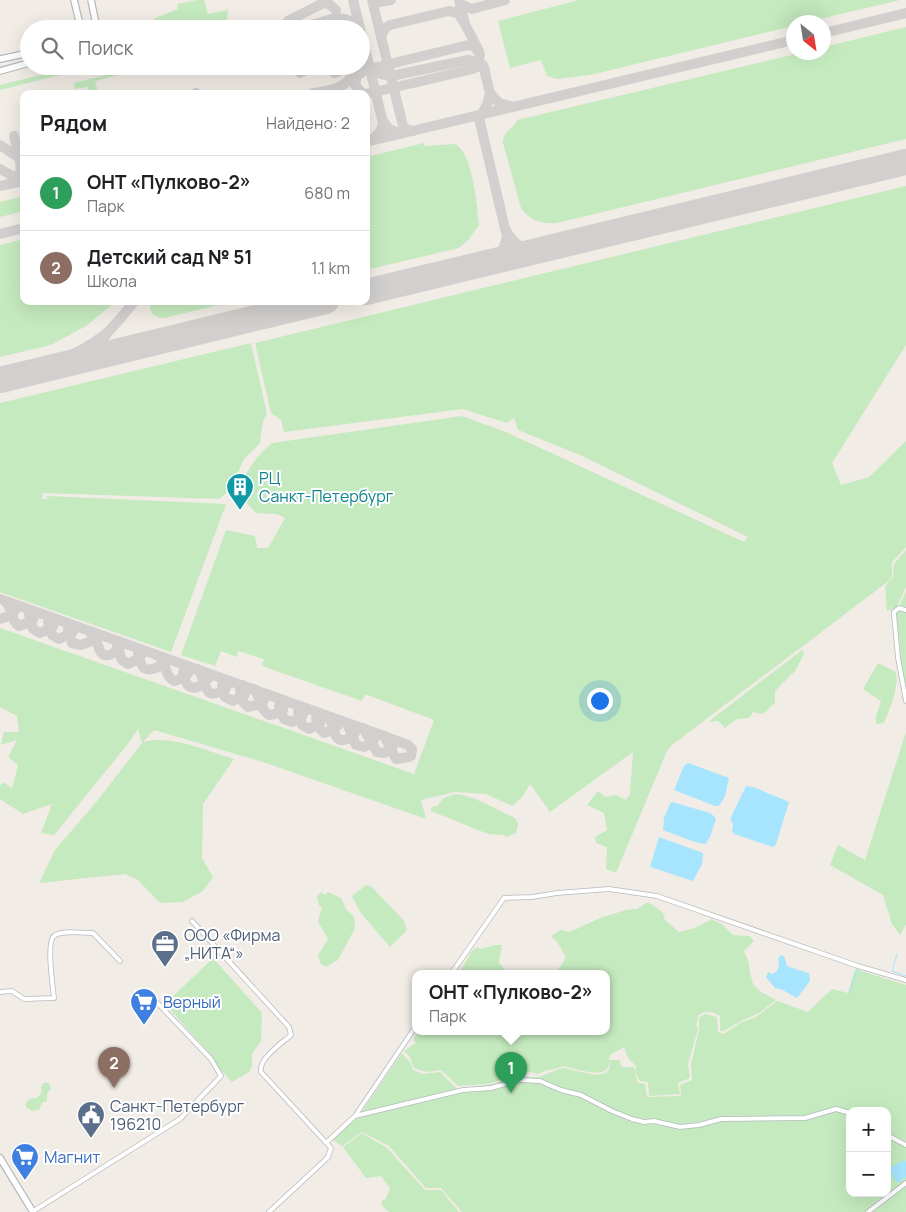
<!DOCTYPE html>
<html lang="ru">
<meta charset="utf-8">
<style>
body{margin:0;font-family:Manrope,sans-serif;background:#f6f6f6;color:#202124}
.controls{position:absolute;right:15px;bottom:15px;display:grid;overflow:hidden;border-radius:10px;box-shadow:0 5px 20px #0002}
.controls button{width:45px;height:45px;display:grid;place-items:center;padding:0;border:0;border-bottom:1px solid #e0e0e0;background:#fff;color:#202124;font:25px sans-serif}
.compass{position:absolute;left:786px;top:15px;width:45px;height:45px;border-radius:50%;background:#fff;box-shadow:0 5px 20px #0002;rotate:150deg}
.you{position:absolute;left:599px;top:700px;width:18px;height:18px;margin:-12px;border:4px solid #fff;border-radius:50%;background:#1a73e8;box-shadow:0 0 0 8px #1a73e833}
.badge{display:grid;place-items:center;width:32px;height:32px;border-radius:50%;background:#7c3aed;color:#fff;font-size:16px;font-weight:700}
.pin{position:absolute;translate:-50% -41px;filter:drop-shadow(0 1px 2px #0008)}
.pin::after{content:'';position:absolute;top:26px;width:18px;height:15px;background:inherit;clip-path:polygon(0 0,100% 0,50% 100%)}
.popup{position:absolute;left:412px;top:970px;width:198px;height:65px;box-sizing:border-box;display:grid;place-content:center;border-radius:10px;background:#fff;filter:drop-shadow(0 1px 4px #0005);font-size:16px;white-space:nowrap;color:#757577}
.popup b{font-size:19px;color:#202124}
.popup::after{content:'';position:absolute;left:50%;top:100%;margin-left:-10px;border:10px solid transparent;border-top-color:#fff}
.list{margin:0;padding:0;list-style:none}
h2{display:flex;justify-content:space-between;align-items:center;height:65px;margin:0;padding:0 20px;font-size:21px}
h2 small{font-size:16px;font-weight:400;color:#757577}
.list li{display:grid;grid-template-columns:32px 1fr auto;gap:15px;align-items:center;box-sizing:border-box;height:75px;padding:0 20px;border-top:1px solid #e0e0e0}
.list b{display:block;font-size:19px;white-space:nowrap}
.list p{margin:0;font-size:16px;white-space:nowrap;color:#757577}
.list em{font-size:16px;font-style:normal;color:#757577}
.icon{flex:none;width:28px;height:28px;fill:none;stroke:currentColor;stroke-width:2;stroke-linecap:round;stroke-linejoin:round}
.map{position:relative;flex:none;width:906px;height:1212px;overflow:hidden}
.search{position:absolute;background:#fff;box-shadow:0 5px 20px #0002;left:20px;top:20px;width:350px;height:55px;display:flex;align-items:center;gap:12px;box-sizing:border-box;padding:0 18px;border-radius:28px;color:#757577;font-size:19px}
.panel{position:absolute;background:#fff;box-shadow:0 5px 20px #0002;left:20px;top:90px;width:350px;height:215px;border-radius:10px}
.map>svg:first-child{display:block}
.green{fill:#c5eabf;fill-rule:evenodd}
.water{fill:#a7e5ff}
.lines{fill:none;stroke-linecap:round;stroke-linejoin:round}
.stream{stroke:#a7e5ff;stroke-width:1}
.taxiway{stroke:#d2d0ce;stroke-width:10}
.runway{stroke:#d2d0ce;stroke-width:26}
.street-casing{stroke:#b6b9bd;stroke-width:5.5}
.secondary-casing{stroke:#b4babe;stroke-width:8}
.street{stroke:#fff;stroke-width:4}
.secondary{stroke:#fff;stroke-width:5.5}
.secondary-bridge-casing{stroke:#b4babe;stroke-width:8;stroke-linecap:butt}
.secondary-bridge{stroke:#fff;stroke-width:5.5}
.labels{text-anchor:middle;stroke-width:4;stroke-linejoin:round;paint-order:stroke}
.culture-label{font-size:16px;fill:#0d838f;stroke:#fff;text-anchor:start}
.service-label{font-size:16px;fill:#4e5e75;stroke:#fff;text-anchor:start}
.shop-label{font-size:16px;fill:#366cbe;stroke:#fff;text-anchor:start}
</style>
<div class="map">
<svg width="906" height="1212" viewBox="0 0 906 1212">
<rect width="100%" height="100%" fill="#f1ece5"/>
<g class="green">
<polygon points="197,0 204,0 208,14 228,10 226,29 150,29 155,18 178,9 177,4"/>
<polygon points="579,0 900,0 807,22 794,22 793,26 590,75 557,79 547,76 541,60 510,68 498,21"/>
<path d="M906,27V139L557,223C542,224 530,221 521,208L503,143C503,129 514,130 517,120L800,53L824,52V47Z"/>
<polygon points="78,66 96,66 0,90 0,85"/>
<polygon points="130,69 131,72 95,81 98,94 90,94 87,87 75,89 74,83"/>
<path d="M424,143L425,146L455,144C473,153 477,206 479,225L468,240L459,248L366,270V157Z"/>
<path d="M906,186V345L832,463L841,485L869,477L906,441V547L892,562V576L890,580L672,745L667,751L616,873L606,869L607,847L596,843L595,837L607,830L604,813L587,805L598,791L605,797L616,795L626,800L630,794L633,752L550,812L530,784L523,796L512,806L486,794L455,792L421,800L426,819L266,763L154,730L143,742C169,734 208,751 234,759L203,804L202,858L213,877L203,891L183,902L160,903L138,880L125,874L39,883L55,850L97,801L142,743L138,729L127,745L54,835L41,833L52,804L23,814L0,799V785L4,782L12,789L18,765L8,757L17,740L1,745L4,732H19L17,716L0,707V628L414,774L434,720L365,694L362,701L262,666L264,659L238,651L237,657L221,651L215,666L181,655L226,530L255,536L257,548H268L285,518L277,514L256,513L245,501H234C243,478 252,459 272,443L462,416L506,432L744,542L748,537L580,455L518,430L514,418L507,423L463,409L284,432L281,420L271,413L255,343Z"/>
<polygon points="24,196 24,211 0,217 0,202"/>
<polygon points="24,239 24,301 116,301 86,326 51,345 0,357 0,245"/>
<path d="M150,301H236L164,318C154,318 148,312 150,301Z"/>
<polygon points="251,343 267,414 263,421 260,443 244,459 229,491 219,499 43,493 42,499 47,499 47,496 226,504 171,652 0,592 0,403"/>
<polygon points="906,550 906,586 897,607 887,611 885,587 893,577 894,564"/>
<polygon points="906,591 906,688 902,667 896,613"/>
<polygon points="802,650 804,654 795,671 775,691 775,703 763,714 753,712 749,718 737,719 725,728 718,721 708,722"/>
<path d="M878,663L896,672C899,690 890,707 884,723L876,724V716L881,701L863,689Z"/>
<polygon points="906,732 906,924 900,935 892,924 883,895 830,865 838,845 865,860"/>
<path d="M454,794C476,795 495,810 515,818L518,824L516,833L506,837L503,835L488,834L431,811V807L438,806L442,799Z"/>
<polygon points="366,885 372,887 404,921 407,930 390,947 360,912 352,896"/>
<polygon points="321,892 325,895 328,892 341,898 344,904 345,908 354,917 355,928 338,960 326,967 320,963 318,955 328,939 318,921 322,908 319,905 317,896"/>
<path d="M648,902L662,912L665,916L663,918L679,932L695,928L712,919L723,925L733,935L750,936L754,941L744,951L749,963L750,973L753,984L761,992L776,1000L759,1013L739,1022L724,1031H720V1016C713,1012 706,1010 699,1015L696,1025L698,1029L688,1064L690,1078L678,1083L680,1094L649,1096L648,1082L640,1081L636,1073V1066L628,1058L624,1047L610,1055C609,1059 610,1063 608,1067C603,1079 573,1068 563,1066C555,1070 546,1069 538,1074C522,1068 506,1080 491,1083C480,1085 469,1085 458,1086L441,1070L426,1072L414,1068L410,1057L404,1051L416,1043L413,1039L419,1032H606V974H555L566,958L558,943L551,936L561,930L570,932L600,918L626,910L637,909Z"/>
<polygon points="495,945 502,945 499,963 509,974 459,974 471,952 477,947 480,949"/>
<polygon points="213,958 262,1013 261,1041 252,1054 252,1066 249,1072 232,1082 219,1068 211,1055 165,1004"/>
<path d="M855,969L906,985V1212H462L441,1188H426L389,1146L362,1132L342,1146L333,1140L361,1113L402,1053L411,1063L413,1070L423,1074L440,1072L457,1089L492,1084L518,1077H539L562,1068L597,1075L606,1073L609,1069L610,1060H620L621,1067H634L638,1083L645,1084L647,1097L681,1096L680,1085L692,1080L691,1064L699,1030V1018L705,1014L717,1017L718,1032L724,1034L740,1023L756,1017L777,1001L808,1012L832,989L848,993ZM850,1111H887V1193H850Z"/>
<path d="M44,1083H49L51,1088L47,1094V1101L42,1103L39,1110L32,1111L25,1106C26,1099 31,1098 37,1098L42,1092L41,1087Z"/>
<polygon points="362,1133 387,1148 425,1190 441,1190 459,1212 389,1212 382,1205 382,1200 386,1199 390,1188 381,1176 366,1178 343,1147"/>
</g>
<g class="water">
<polygon points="688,763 729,778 725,796 719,806 715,806 674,790 684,766"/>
<polygon points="746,786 753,787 789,802 776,844 773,847 734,834 732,831 733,824 730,819"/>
<polygon points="672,802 710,813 716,818 711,835 706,844 695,842 663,830 664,818 670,804"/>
<polygon points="659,837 703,853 702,864 693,881 650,867"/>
<path d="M781,955L784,956L787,966C795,969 802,971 809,973L810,981L797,998C787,994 787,990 775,988L766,977L768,972L772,974L777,971L779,965L778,959Z"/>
<polygon points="904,1160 906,1162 906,1177 898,1183 894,1179 890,1168"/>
</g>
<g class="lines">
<g class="stream">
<polyline points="785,943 796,947"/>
<polyline points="897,954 892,971 906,976"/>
<polyline points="852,993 850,992 858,967"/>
</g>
<g class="taxiway">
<polyline points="353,0 360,28"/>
<polyline points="372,0 403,126 406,129 413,131"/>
<polyline points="376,0 380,2 391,0"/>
<polyline points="459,0 465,24 479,51"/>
<polyline points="460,4 472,9 505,0"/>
<polyline points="288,21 323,3 329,4 336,10"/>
<path d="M298,29L335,18C346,18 352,20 358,29"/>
<polyline points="361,32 382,119"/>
<polyline points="824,33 906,13"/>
<polyline points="381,37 385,28 390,25 449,11 458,13 465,24"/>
<polyline points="483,65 490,93"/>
<polyline points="372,68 381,74 391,76 468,60 474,61 485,70"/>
<polyline points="300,73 314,66"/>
<polyline points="334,73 353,66"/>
<polyline points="196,93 197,94"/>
<path d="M311,94C325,90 348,90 352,73"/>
<polyline points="364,94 360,91 355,85 357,76 365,70 468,45 475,47 480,54 478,66 473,69 366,94"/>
<path d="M372,140C378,134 385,128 382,119L388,128L400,134"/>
<polyline points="366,142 794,40"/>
<polyline points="0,145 21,159"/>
<polyline points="0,169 18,179 23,180"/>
<path d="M13,183C28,173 17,152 14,136"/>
<polyline points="0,186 18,182"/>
<path d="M506,230C513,244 522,249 537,250"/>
<polyline points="0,234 24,228"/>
<polyline points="490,262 503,250 507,237 479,118 487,105 490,93 499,103 510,106"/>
<polyline points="108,332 103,339 103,345 108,351 113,352"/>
<path d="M33,372C59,361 87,350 109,331C118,322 126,311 135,301"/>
<polyline points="0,599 384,736"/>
<path d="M5,601C13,608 10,620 19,626L32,621L35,615L32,611"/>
<polyline points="29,615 33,629 40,633 53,627 54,621 51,617"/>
<polyline points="0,619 12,615 15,610"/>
<polyline points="48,622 52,635 59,639 73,632 73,628 70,624"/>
<polyline points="68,629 72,643 81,645 92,641 93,636 90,632"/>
<path d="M92,632C102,645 95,665 119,650L120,644L117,641"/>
<polyline points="117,646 122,660 128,664 140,658 142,653 140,649"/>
<path d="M138,653C141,668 144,674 160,666L162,661L160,657"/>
<path d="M159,656C168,663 163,675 174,681C180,680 188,676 190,670L185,665"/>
<path d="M197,669C208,680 202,705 226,688L227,684L223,679"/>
<path d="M183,672C184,675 185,680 187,684C193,692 204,685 208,679"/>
<polyline points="222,685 225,697 233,701 245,694 245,688 242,685"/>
<path d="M254,689C261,697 259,709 269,715L275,714L283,710L284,704L280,699"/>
<polyline points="240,690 243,702 248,707 261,704 264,700"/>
<polyline points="279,706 284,719 292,722 303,715 303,710 300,707"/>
<polyline points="298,712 302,725 309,729 320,723 321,717 319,713"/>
<path d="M329,717C334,725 333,745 347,739C352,737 354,736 356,731"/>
<polyline points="316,718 320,729 324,733 334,730 338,725"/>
<polyline points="347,723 356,745 364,747 373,742 374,739"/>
<polyline points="363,728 377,752 384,753 392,749 393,745"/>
<polygon points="384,736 408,745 412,749 411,756 409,757 396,759"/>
</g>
<g class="runway">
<polyline points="366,292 906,162"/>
<polyline points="0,380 326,301"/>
</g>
<defs>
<g id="street">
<polyline points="906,610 899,608 894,612 894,614 898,658 906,701"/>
<path d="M192,921L289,1027L291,1035C282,1043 258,1059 261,1072L331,1148L328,1157L323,1162L269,1212"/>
<polyline points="451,974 504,898 532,897 557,893 609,889 657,896 858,966 906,980"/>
<path d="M0,992L12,991L24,999L54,998C53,988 46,942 54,936C61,930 84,933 93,933L120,961"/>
<polyline points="355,1116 416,1026"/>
<polyline points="887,1135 906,1145"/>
<polyline points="327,1142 355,1116 463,1090 491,1088 520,1080 540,1081 561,1090 581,1095 612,1111 632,1119 644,1122 654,1121 680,1127 699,1125 721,1119 805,1118 836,1109 850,1113"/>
<polyline points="32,1212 180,1119 221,1076 211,1059 147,992"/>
<polyline points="868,1212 906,1183"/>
</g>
<g id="secondary">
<polyline points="74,0 81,29"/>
<polyline points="0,59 29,53"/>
<polyline points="0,71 29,63"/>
<polyline points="0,1158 33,1212"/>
</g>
</defs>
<use href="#street" class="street-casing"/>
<use href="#secondary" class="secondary-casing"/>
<use href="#street" class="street"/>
<use href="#secondary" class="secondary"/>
<defs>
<polyline id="secondary-bridge" points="91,0 97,29"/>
</defs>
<use href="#secondary-bridge" class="secondary-bridge-casing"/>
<use href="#secondary-bridge" class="secondary-bridge"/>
</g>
<defs>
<symbol id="building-pin" viewBox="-11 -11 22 30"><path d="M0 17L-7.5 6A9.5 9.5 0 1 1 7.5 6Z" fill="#0f9aa8" stroke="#fff"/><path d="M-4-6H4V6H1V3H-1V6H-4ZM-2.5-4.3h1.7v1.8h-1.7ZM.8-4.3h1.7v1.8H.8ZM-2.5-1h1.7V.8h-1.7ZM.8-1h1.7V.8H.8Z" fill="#fff"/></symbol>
<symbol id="office-pin" viewBox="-11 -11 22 30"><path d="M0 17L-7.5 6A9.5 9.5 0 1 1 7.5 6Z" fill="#5c6f8a" stroke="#fff"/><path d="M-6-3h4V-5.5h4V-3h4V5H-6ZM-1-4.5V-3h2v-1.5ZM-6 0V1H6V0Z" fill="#fff"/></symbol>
<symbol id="supermarket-pin" viewBox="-11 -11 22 30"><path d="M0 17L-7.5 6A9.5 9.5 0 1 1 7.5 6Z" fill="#3f7fe0" stroke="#fff"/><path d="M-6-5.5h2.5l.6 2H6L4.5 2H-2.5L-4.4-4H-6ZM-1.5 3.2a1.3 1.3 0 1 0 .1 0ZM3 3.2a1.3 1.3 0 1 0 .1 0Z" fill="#fff"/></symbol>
<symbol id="civic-pin" viewBox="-11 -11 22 30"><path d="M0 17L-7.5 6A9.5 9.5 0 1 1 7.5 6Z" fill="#5c6f8a" stroke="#fff"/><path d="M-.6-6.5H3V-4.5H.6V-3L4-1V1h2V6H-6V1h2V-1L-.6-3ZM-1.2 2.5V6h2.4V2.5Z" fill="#fff"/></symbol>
</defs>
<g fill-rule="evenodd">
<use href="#building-pin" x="224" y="471" width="32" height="43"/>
<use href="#office-pin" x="149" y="928" width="32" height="43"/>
<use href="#supermarket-pin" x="128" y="986" width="32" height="43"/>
<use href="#civic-pin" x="75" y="1099" width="32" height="43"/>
<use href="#supermarket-pin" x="9" y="1141" width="32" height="43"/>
</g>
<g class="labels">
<g class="culture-label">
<text x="259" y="484">РЦ<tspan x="259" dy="18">Санкт-Петербург</tspan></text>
</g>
<g class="service-label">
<text x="184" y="941">ООО «Фирма<tspan x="184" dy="18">„НИТА“»</tspan></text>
<text x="110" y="1112">Санкт-Петербург<tspan x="110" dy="18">196210</tspan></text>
</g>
<g class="shop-label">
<text x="163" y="1008">Верный</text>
<text x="44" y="1163">Магнит</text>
</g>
</g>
</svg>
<div class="controls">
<button>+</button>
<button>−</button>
</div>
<svg class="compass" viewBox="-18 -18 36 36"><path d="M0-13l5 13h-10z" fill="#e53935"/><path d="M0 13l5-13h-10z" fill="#757577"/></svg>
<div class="you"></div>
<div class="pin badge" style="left:511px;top:1093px;background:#2e9e5b">1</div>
<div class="popup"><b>ОНТ «Пулково-2»</b>Парк</div>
<div class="pin badge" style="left:114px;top:1088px;background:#8d6e63">2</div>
<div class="search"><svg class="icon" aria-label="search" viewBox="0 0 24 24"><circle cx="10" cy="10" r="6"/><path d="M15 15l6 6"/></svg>Поиск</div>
<section class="panel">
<h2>Рядом<small>Найдено: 2</small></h2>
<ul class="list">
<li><span class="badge" style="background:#2e9e5b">1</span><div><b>ОНТ «Пулково-2»</b><p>Парк</p></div><em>680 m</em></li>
<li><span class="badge" style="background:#8d6e63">2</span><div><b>Детский сад № 51</b><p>Школа</p></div><em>1.1 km</em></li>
</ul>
</section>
</div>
